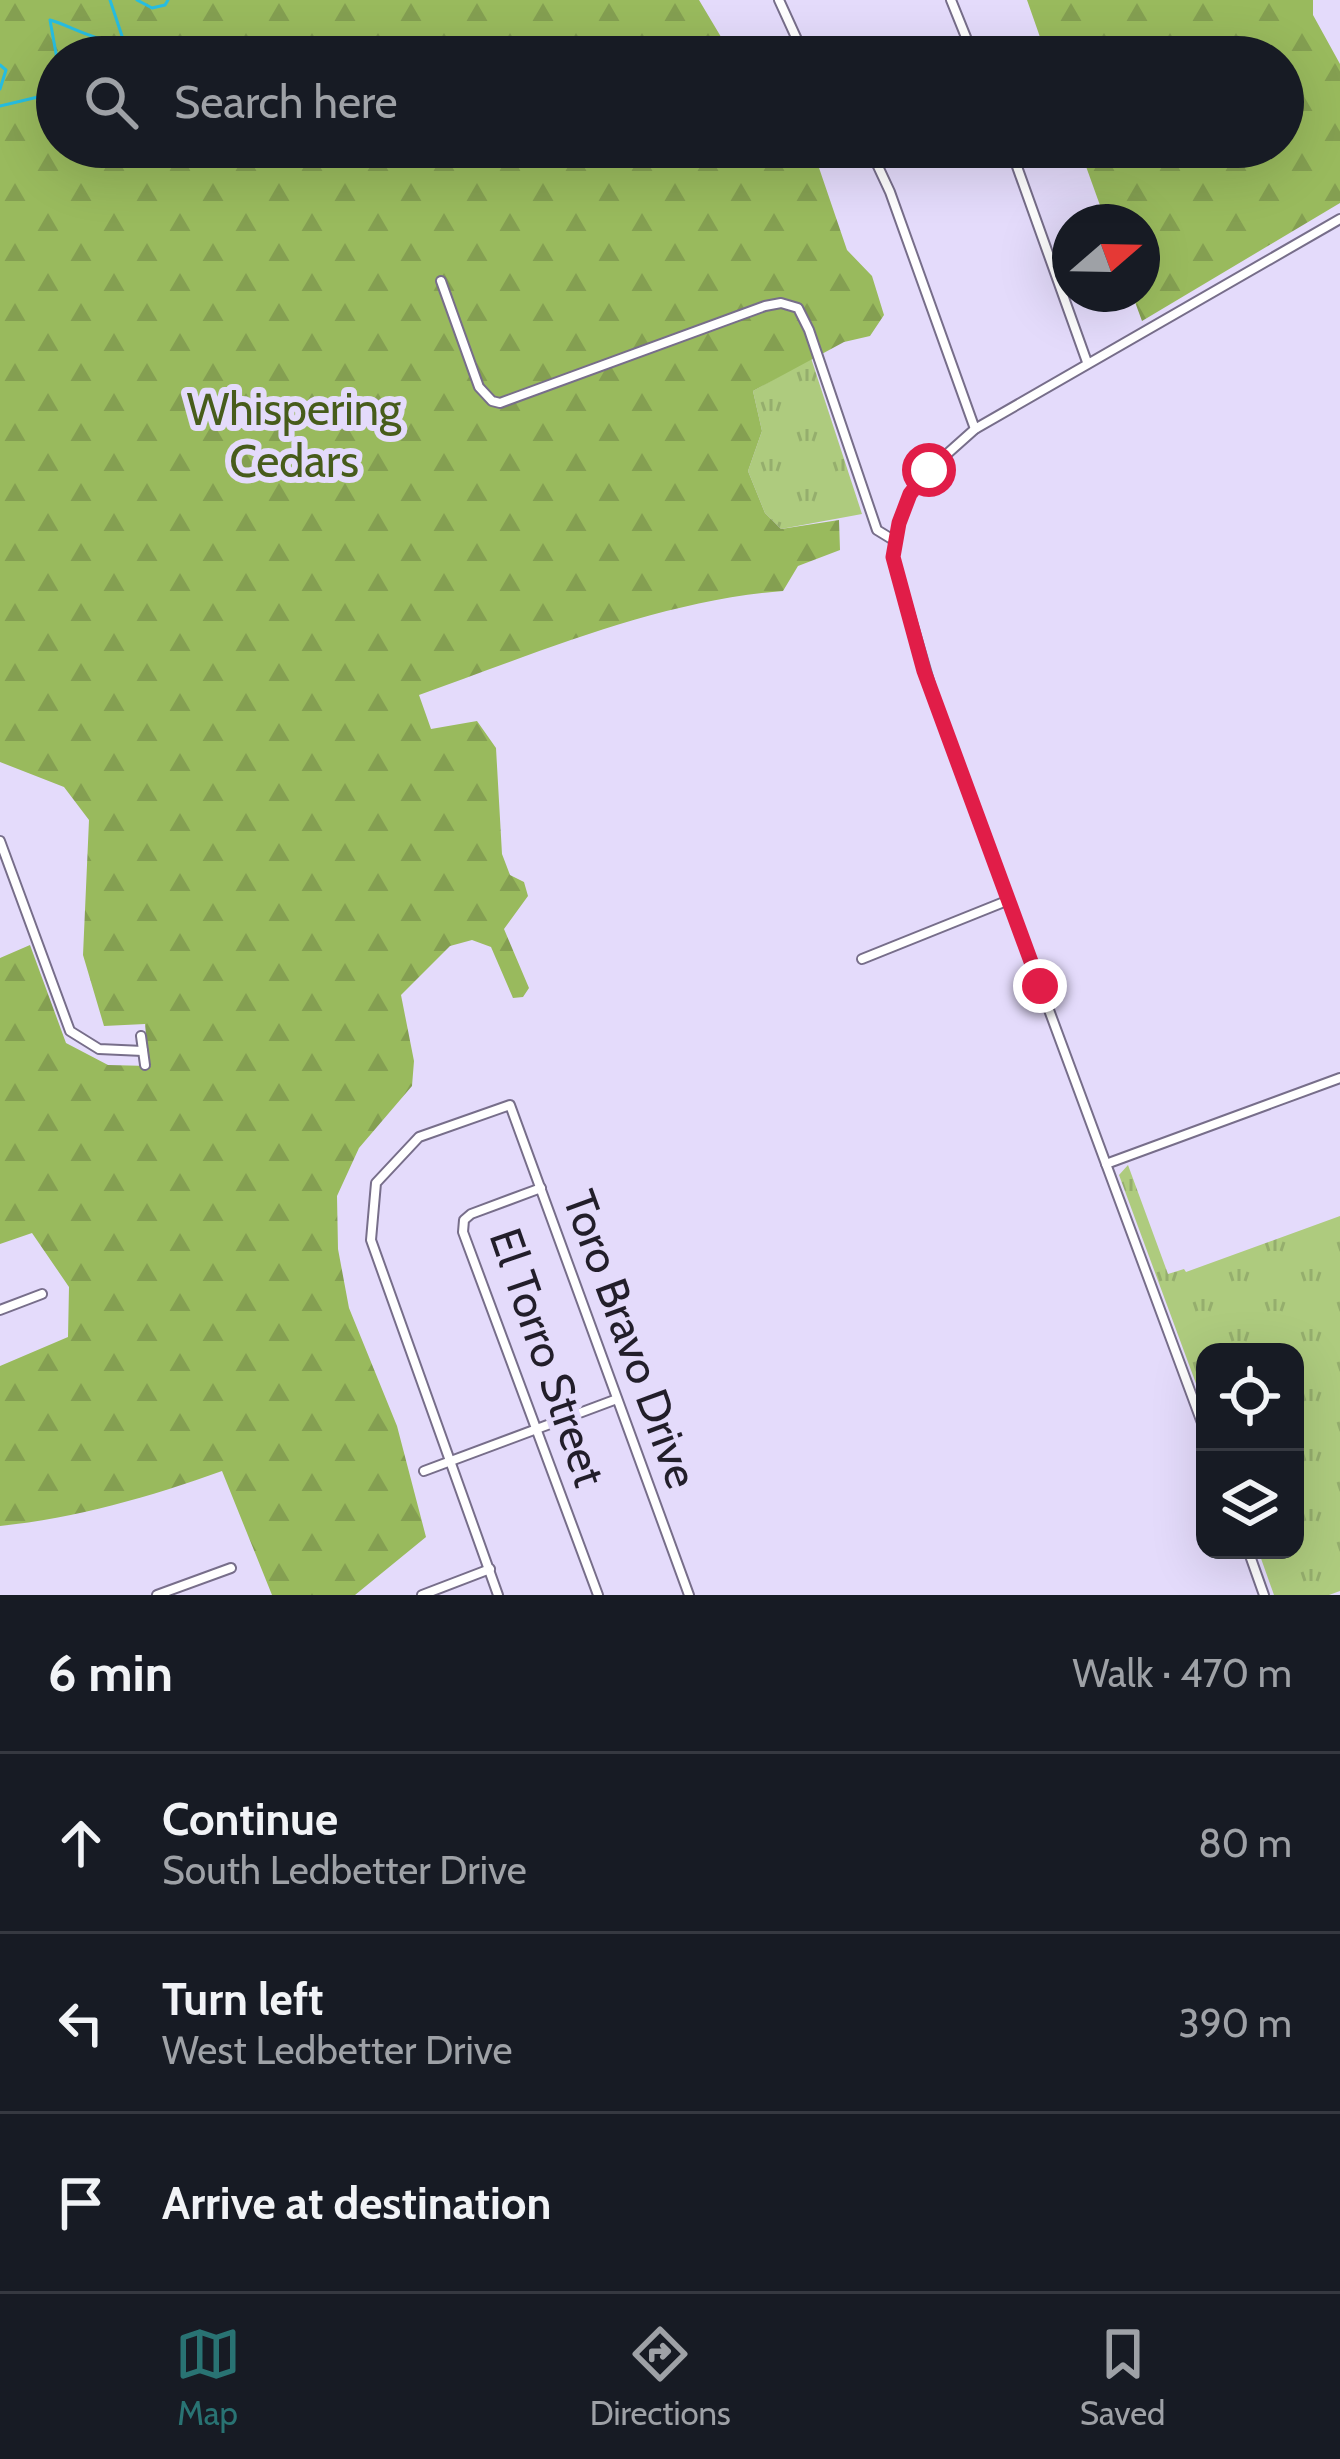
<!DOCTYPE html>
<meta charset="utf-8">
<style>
body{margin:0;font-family:Cabin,sans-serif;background:#242831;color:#f1f3f6}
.controls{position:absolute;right:36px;bottom:36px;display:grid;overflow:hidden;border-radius:24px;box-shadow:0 12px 48px #0002}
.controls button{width:108px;height:108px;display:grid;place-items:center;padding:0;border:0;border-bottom:3px solid #363941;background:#171b24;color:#f1f3f6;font:60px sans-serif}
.compass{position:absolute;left:1052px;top:204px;width:108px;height:108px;border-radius:50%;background:#171b24;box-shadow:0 12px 48px #0002;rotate:70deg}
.stop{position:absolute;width:36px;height:36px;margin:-27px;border:9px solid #e11d48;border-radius:50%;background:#fff}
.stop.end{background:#e11d48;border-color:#fff;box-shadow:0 3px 12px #0008}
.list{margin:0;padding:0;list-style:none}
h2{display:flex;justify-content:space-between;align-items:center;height:156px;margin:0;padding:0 48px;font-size:51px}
h2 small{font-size:39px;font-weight:400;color:#9ea1a6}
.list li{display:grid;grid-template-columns:78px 1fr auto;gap:36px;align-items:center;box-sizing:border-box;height:180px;padding:0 48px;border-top:3px solid #363941}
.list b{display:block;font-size:45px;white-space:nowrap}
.list p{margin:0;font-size:39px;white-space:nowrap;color:#9ea1a6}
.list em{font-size:39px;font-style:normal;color:#9ea1a6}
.icon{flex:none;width:66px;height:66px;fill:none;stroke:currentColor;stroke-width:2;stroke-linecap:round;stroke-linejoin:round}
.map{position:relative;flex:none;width:1340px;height:1595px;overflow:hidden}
.search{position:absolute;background:#171b24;box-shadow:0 12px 48px #0002;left:36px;right:36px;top:36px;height:132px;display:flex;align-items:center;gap:30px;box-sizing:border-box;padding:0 42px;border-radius:66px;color:#9ea1a6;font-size:45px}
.sheet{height:696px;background:#171b24}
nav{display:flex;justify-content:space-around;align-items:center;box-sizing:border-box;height:168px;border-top:3px solid #363941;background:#171b24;font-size:33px;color:#9ea1a6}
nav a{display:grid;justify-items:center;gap:6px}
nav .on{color:#297373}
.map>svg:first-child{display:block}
.grass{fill:url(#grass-tufts)}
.forest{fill:url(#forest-firs)}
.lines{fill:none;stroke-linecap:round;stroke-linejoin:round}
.stream{stroke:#27bde0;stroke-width:3}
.minor-casing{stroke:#776e8a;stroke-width:12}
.minor{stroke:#fff;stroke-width:8}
.route{stroke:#e11d48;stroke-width:15}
.labels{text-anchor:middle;stroke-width:12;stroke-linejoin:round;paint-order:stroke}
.park-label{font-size:45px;fill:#475c1b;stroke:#e4dbfb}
.street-label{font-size:45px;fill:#221e2a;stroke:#e4dbfb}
</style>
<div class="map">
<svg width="1340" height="1595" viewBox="0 0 1340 1595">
<defs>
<pattern id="grass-tufts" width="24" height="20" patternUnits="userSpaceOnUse" patternTransform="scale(3)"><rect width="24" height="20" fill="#aecb7e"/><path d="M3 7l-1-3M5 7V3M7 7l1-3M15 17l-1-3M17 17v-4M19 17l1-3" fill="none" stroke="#95ae6d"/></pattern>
<pattern id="forest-firs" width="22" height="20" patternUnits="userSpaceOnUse" patternTransform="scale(3)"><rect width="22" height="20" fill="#99ba5d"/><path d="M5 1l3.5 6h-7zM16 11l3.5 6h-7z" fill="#849f51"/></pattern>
</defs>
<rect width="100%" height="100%" fill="#e4dbfb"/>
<g class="grass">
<polygon points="811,358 862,514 781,529 765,513 748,471 762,431 753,391"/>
<polygon points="1128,1165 1168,1274 1184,1269 1186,1272 1340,1216 1340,1591 1329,1595 1274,1595 1258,1550 1295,1550 1295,1352 1205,1352 1205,1408 1119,1175"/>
</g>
<g class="forest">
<path d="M0,0H699L733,57H57V147H806L816,159L847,250L872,276L884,315L870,336L844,342L753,391L762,431L748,471L765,513L781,529L839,520L840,550L798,566L783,591C657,601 538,653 419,695L431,729L477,721L496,748L502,854L510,875L524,882L528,896L504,929L529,988L523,997L513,998L491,947L472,940L450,946L401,995L414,1061L412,1086L359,1148L337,1196L338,1249L349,1308L397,1426L426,1537L355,1595H272L222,1471C150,1497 76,1518 0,1526V1366L68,1337L69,1287L32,1233L0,1244V958L30,945L66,1043L108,1065L149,1066L145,1024L104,1026L83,955L89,820L64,787L0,762Z"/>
<polygon points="1027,0 1313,0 1313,15 1340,64 1340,203 1142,321 1132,294 1142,294 1142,222 1106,222 1079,147 1283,147 1283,57 1047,57"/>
</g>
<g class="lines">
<g class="stream">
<polyline points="137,0 152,8 165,5 168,0"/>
<path d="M57,59L50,20C72,26 103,46 123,39L110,0"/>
<polyline points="0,65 6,70 0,89"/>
<polyline points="0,106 38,97 57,112"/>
</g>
<defs>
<g id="minor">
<polyline points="779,0 805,57"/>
<polyline points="951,0 974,57"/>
<polyline points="869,147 890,192 975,429"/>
<polyline points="1010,147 1087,362"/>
<polyline points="441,281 479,387 492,401 500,403 765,306 781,303 798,308 809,330 877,530 895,541"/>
<polyline points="0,841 70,1031 99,1049 143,1051"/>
<polyline points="862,959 1009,900"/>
<polyline points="141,1036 145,1065"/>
<polyline points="1106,1164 1340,1078"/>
<polyline points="541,1188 471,1214 464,1220 463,1232 598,1595"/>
<polyline points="0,1310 42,1294"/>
<polyline points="1205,1431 936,705 893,557 899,523 910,495 929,470 975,429 1340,219"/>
<polyline points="424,1471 617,1399"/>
<polyline points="1248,1550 1264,1595"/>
<polyline points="157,1595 231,1568"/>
<polyline points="422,1595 490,1569"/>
<polyline points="498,1595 371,1240 376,1183 419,1137 510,1105 689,1595"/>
</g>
</defs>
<use href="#minor" class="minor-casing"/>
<use href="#minor" class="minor"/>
</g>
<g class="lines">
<polyline class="route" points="929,470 910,494 899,523 893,557 924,671 1040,986"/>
</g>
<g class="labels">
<g class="park-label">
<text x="294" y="425">Whispering<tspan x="294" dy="52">Cedars</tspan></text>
</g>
<g class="street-label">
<text transform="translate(631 1339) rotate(70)" y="16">Toro Bravo Drive</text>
<text transform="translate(548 1357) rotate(71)" y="16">El Torro Street</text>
</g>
</g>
</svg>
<div class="controls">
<button><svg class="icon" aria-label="locate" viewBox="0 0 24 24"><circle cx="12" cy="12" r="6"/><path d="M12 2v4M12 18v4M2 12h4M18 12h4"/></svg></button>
<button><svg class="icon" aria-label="layers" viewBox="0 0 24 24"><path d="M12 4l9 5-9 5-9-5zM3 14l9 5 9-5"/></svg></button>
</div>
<svg class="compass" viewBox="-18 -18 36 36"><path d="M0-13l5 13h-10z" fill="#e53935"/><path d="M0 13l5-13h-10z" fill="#9ea1a6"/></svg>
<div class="stop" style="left:929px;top:470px"></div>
<div class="stop end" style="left:1040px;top:986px"></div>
<div class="search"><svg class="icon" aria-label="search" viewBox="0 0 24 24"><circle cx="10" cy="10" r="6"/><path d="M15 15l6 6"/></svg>Search here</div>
</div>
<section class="sheet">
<h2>6 min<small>Walk · 470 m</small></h2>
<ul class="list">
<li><svg class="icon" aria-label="ahead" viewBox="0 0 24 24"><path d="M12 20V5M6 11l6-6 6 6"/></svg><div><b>Continue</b><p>South Ledbetter Drive</p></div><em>80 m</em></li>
<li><svg class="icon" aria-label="left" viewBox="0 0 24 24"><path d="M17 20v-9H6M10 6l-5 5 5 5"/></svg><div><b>Turn left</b><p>West Ledbetter Drive</p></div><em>390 m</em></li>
<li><svg class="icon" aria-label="arrive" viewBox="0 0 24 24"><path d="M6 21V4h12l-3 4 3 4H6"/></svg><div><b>Arrive at destination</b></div></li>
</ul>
</section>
<nav>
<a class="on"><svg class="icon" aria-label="map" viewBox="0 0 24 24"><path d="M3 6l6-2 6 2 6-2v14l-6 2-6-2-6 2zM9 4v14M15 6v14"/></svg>Map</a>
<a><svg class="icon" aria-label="directions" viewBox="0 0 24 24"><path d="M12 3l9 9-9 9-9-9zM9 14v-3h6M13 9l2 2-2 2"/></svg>Directions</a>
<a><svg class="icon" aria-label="saved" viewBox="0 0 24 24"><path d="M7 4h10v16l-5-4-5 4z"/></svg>Saved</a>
</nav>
